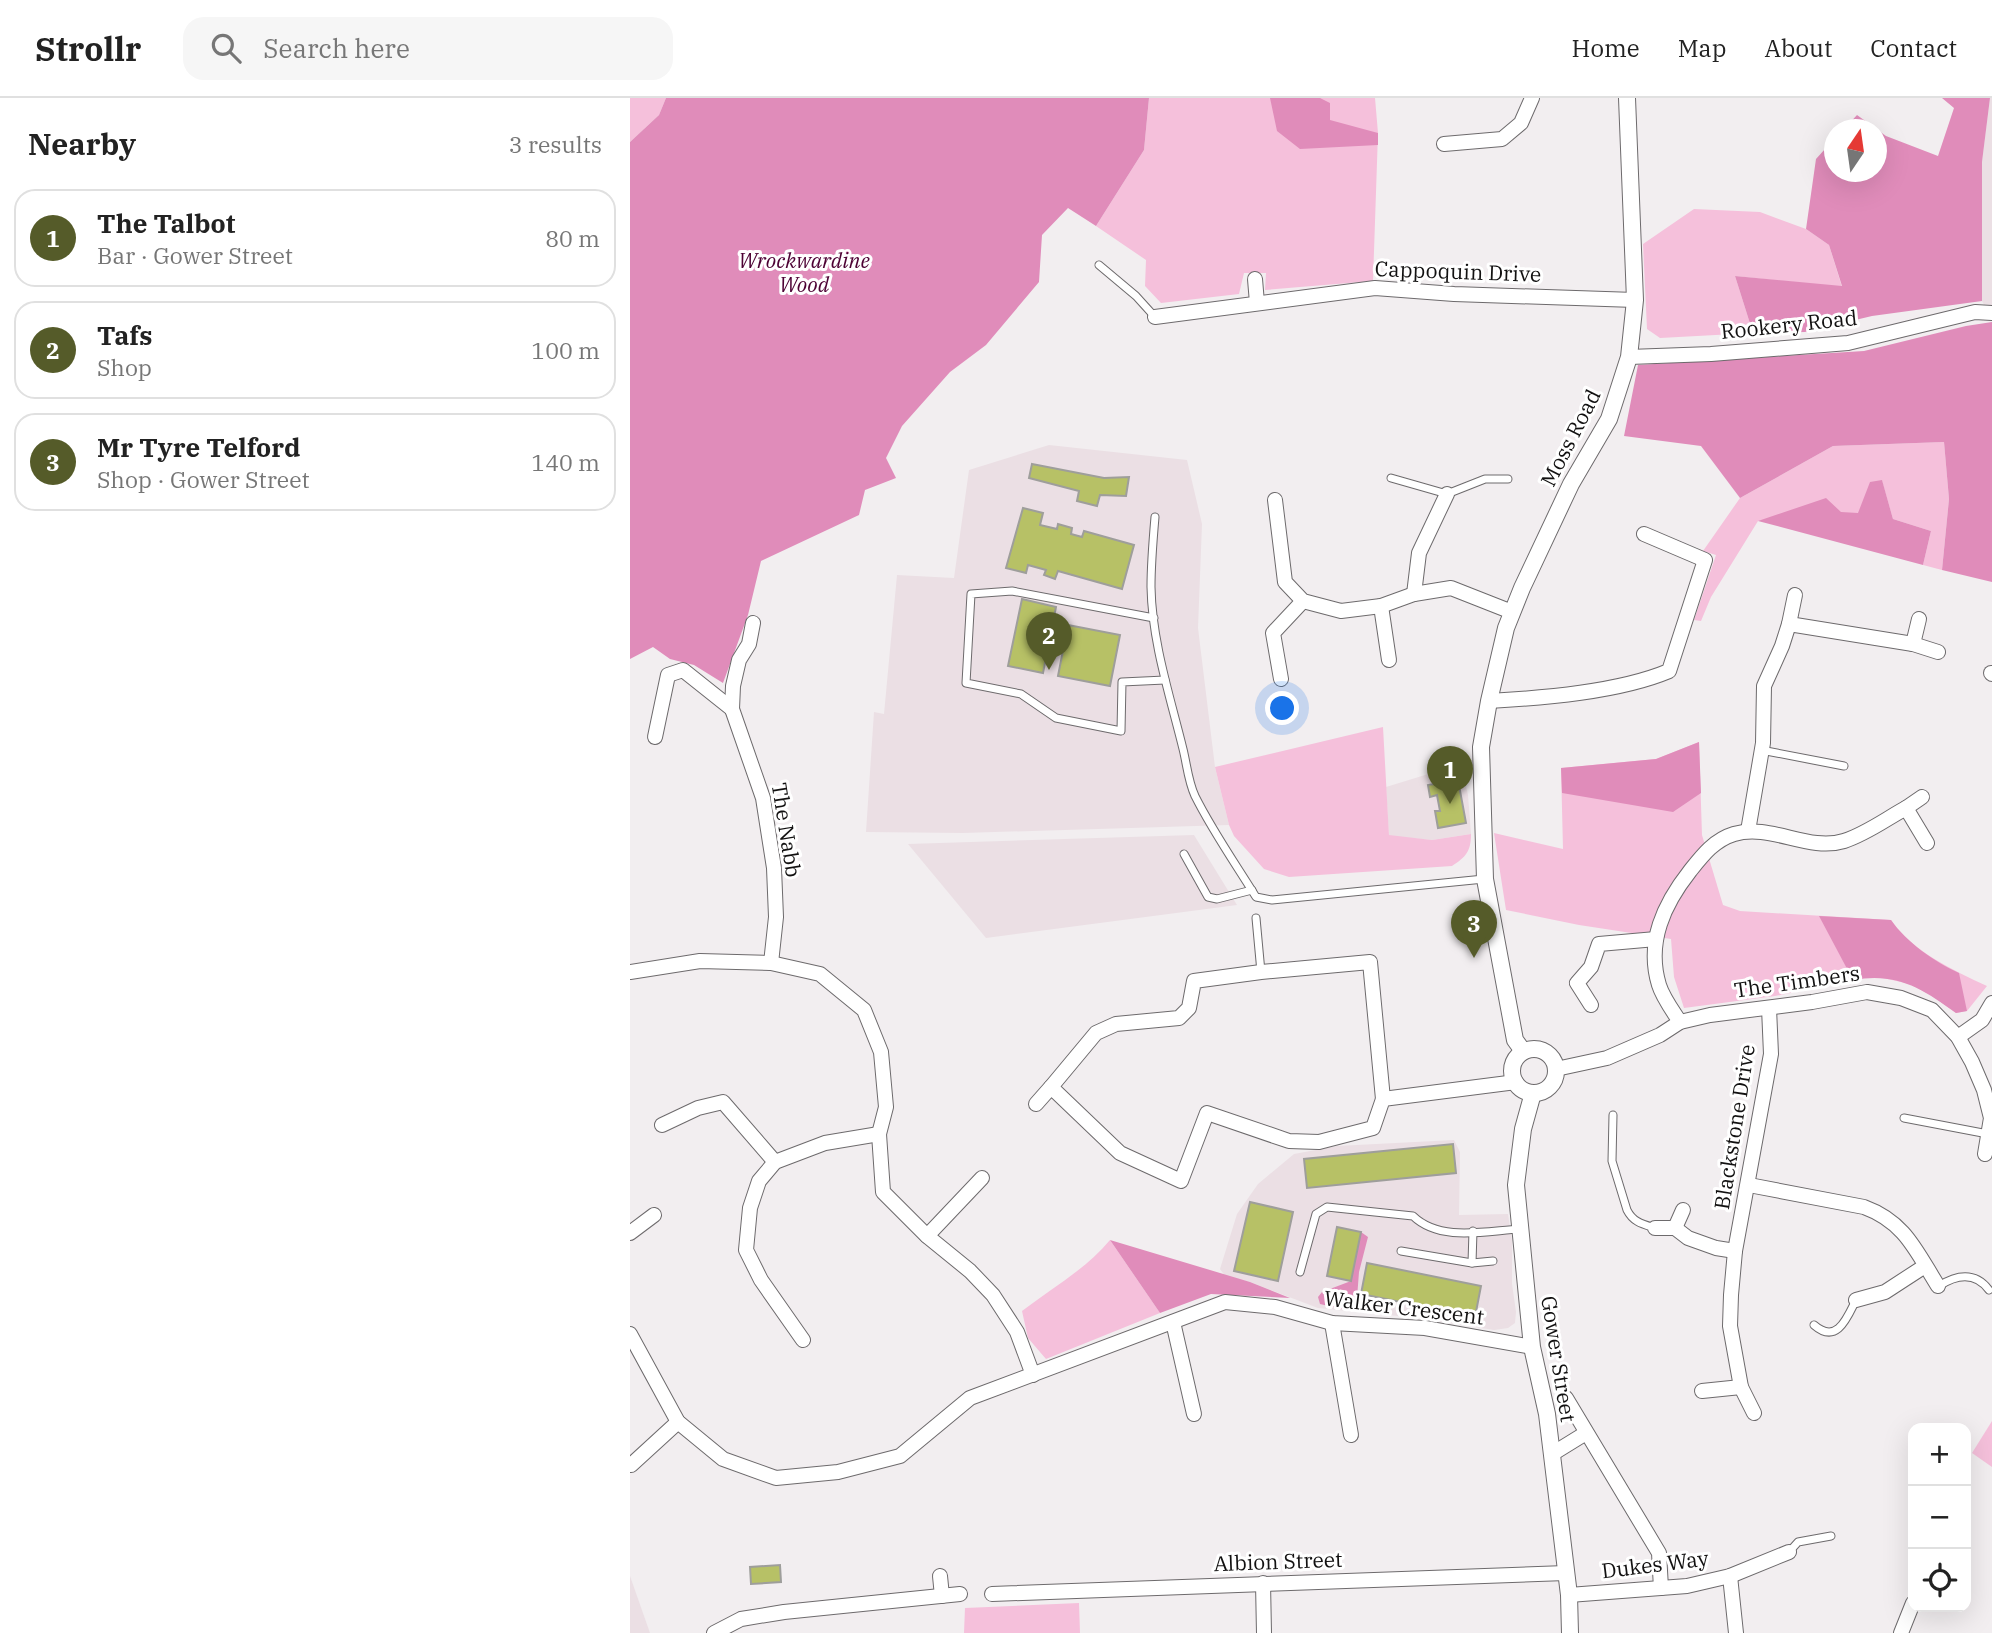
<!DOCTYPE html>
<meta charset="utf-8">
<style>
body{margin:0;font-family:"IBM Plex Serif",serif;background:#f6f6f6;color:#222}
.controls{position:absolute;right:21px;bottom:21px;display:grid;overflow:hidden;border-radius:14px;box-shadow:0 7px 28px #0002}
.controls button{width:63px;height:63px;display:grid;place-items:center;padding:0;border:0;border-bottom:2px solid #e0e0e0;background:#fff;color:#222;font:35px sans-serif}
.compass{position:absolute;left:1194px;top:21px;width:63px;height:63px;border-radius:50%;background:#fff;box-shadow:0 7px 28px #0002;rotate:13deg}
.you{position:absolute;left:653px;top:611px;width:24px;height:24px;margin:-18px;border:5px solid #fff;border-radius:50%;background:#1a73e8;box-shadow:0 0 0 10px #1a73e833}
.badge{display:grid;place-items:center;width:46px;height:46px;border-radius:50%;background:#555b29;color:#fff;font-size:23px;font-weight:700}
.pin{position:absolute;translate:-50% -58px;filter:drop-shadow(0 2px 4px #0008)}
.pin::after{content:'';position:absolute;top:37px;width:24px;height:21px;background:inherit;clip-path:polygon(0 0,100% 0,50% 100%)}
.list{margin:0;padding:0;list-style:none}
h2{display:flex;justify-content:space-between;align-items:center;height:91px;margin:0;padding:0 28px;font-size:30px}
h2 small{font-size:23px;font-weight:400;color:#767676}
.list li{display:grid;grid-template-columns:46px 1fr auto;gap:21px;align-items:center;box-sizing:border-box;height:98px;margin:0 14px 14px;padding:0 14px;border:2px solid #e0e0e0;border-radius:21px}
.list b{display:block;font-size:26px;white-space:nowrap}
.list p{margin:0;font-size:23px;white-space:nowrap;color:#767676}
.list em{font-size:23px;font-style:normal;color:#767676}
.icon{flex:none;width:38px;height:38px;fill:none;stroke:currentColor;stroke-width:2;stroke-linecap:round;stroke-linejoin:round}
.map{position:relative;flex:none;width:1362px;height:1535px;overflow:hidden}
header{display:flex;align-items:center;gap:42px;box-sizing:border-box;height:98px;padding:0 35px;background:#fff;border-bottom:2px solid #e0e0e0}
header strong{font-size:33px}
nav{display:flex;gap:38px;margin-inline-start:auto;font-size:24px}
.search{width:490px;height:63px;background:#f6f6f6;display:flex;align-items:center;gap:18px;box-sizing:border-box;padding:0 24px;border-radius:21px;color:#767676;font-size:26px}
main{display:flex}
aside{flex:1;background:#fff}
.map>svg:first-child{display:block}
.built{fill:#ebdfe4}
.green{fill:#f5c0db}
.forest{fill:#e08cba}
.building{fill:#b7c166;stroke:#9e9e9b;stroke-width:2}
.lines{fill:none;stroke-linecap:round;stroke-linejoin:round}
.service-casing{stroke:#6d6a6c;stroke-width:9}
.minor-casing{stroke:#6d6a6c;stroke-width:16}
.tertiary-casing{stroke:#6d6a6c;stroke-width:18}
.service{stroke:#fff;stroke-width:7}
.minor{stroke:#fff;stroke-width:14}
.tertiary{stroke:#fff;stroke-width:16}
.labels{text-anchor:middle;stroke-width:6;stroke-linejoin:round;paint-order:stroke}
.park-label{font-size:21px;font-style:italic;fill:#4d0134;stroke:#fff}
.street-label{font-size:21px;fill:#121111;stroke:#fff}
</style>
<header>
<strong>Strollr</strong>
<div class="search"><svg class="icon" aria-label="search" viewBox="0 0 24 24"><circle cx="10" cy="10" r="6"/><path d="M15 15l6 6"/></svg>Search here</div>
<nav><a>Home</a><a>Map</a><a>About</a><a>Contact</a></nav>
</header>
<main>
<aside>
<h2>Nearby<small>3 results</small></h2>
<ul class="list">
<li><span class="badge">1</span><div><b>The Talbot</b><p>Bar · Gower Street</p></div><em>80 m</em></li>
<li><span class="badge">2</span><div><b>Tafs</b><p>Shop</p></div><em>100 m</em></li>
<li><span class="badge">3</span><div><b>Mr Tyre Telford</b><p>Shop · Gower Street</p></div><em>140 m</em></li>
</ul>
</aside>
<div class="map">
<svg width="1362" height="1535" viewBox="0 0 1362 1535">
<rect width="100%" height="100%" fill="#f2eef0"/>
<g class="built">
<polygon points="1360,0 1362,0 1362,214 1358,215 1352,203 1352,64"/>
<polygon points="419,347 557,362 572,426 568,530 585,669 599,727 333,735 236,734 244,614 254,616 267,477 324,480 339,372"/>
<polygon points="831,666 838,697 841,736 802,742 759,738 756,689"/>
<polygon points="564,737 607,807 356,840 278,746"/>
<polygon points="824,1042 830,1054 829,1117 878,1116 882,1143 882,1186 886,1214 885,1225 878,1230 864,1232 788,1220 688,1210 620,1184 595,1178 590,1171 607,1116 628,1086 664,1056 707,1048"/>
<polygon points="0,1478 20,1535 0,1535"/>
</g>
<g class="green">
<polygon points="0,0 36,0 29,17 0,44"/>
<polygon points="519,0 745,0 748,35 743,183 635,192 636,175 614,175 609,196 531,205 515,188 516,162 466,128 514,52"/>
<polygon points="1064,111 1130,114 1176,131 1199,147 1212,189 1105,178 1123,235 1030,240 1017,231 1013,146"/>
<polygon points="1314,344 1319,401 1312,472 1293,467 1301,433 1263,421 1252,383 1229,415 1211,415 1128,423 1081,499 1071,523 1064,522 1086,457 1073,453 1110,400 1203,348"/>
<path d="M753,629L759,737L802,742L841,736C841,753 836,759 822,768L659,779L634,771L604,738L599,727L585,669Z"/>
<path d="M1069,644L1072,737L1093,807L1110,813L1261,822C1283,854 1323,872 1357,888L1337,913L1326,915L1304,899L1280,886L1244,878L1145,898L1054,910L1044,879L1041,841L949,827L876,812L864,735L933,751L931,670L1026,661Z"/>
<path d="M480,1142L530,1215L416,1261L398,1240L392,1213C422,1190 456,1171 480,1142Z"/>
<polygon points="1362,1323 1362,1369 1342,1355"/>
<polygon points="449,1505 450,1535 334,1535 335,1510"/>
</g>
<g class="forest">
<polygon points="36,0 519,0 514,52 466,128 438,110 412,137 409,184 356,247 320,274 272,328 256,360 266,380 235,392 229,417 131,463 118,517 93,585 64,567 40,561 23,549 0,561 0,44 29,17"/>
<polygon points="640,0 690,0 700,5 700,22 748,35 748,47 670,51 647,33"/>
<polygon points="1312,0 1360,0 1352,64 1352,203 1242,218 1175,234 1123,235 1105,178 1212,188 1199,147 1176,131 1186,61 1204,41 1204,74 1246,74 1246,32 1214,31 1227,17 1256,38 1308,58 1324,10"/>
<polygon points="1362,224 1362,484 1312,472 1319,401 1314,344 1203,348 1110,400 1071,348 994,338 1008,267 1234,253 1336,228"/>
<polygon points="1252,382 1263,421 1301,433 1293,467 1128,423 1196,400 1211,414 1228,415 1240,384"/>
<polygon points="1069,644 1071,695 1043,714 932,695 931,670 1026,661"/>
<path d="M1189,818L1261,822C1276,844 1305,864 1329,875L1337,913L1326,915C1292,890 1266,874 1223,882Z"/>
<polygon points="731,1134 738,1139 729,1174 727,1200 723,1207 711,1211 690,1206 688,1199 692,1194 721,1183"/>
<polygon points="480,1142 620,1184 660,1200 581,1196 530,1215"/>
</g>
<g class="building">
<polygon points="402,366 474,380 499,379 496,398 470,397 467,408 447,403 449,393 399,380"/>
<polygon points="393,410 413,415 410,427 427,431 428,426 442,430 441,436 452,439 454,433 504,447 492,491 428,473 425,481 414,477 416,472 398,467 396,475 376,470"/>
<polygon points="392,501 426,509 413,575 378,568"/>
<polygon points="438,527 490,537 480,588 428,578"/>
<polygon points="828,682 836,725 808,730 805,713 810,713 807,697 800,699 798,687"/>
<polygon points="823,1046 826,1075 677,1090 674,1061"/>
<polygon points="620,1104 663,1114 648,1183 604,1173"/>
<polygon points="707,1129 731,1134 721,1183 697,1178"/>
<polygon points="737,1165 851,1188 845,1219 731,1196"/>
<polygon points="150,1467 151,1484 121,1486 120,1469"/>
</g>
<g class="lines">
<defs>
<g id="service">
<polyline points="469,167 506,198 525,219"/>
<polyline points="761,380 817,396 855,381 878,381"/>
<path d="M525,419C523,442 521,466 521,489C522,544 540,598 553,651C557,667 558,683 565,698C583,734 605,765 626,799L642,802L854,781"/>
<polyline points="524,520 382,493 341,496 336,585 391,596 426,620 491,633 492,584 535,582"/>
<polyline points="1131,652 1214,668"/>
<polyline points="554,756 578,799 587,801 622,792"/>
<polyline points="626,820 631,874"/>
<path d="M983,1017L982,1063L997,1112C1003,1124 1012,1126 1025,1130"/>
<polyline points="1274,1020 1358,1036"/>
<polyline points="771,1153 842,1165 863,1163"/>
<polyline points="842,1165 843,1133"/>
<path d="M670,1174L686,1116L697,1109L783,1118C810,1144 855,1133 890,1131"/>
<path d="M1309,1188C1326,1177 1345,1173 1359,1192"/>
<path d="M1184,1227C1207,1247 1217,1220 1226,1202"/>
<polyline points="1159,1454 1168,1444 1201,1438"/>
</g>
<g id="minor">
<polyline points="814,46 872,41 891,25 902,0"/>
<polyline points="625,181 627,205"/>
<polyline points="525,219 745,190 824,196 1005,202"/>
<polyline points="999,259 1081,256 1218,245 1345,214 1362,215"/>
<polyline points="645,402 655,484 673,503 711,513 751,508 784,496 821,490 882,514"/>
<polyline points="784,496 789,455 817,396"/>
<polyline points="751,508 759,562"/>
<polyline points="123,525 119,546 109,562 103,588 102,611 133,700 144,770 146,819 141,865"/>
<polyline points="1159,526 1165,497"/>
<polyline points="1283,546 1289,521"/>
<polyline points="1361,575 1362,576"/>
<polyline points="651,581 643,535 673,503"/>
<path d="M859,603C913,600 989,594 1039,573L1075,462L1014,436"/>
<polyline points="25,639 38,577 53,572 102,611"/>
<polyline points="1276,710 1292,699"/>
<polyline points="1118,733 1133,645 1134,588 1152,548 1159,526 1283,546 1308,554"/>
<polyline points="0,874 70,863 141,865 190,876 234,912 251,954 256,1009 249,1036 253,1094 297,1138 340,1173 363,1197 387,1234 403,1277"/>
<polyline points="961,907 947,885 961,869 969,846 1026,841"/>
<path d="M1050,924C1043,913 1033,900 1029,887C1016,844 1034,806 1060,773C1072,758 1084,742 1104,736C1140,725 1178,754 1214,743C1236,736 1256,721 1276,710L1297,745"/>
<polyline points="1328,939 1352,922 1362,905"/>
<polyline points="926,971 977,960 1030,937 1050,924 1080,917 1182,904 1237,894 1271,900 1302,912 1328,939 1342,964 1354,992 1361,1020 1355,1056"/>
<polyline points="421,989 466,935 486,926 549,920 559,910 564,883 631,874 740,864 753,1001"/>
<polyline points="406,1006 421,989 490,1055 551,1083 577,1015 659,1043 689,1044 743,1030 753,1001 886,984"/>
<polyline points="32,1027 68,1010 93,1004 145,1064"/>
<path d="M1119,1087L1234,1109C1275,1124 1286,1153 1308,1188"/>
<polyline points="1025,1130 1045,1130 1058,1140 1086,1150 1105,1153"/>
<polyline points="1045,1130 1053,1112"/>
<polyline points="0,1135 24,1117"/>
<polyline points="297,1138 352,1080"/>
<polyline points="1226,1202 1255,1194 1295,1168"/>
<polyline points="543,1224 564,1316"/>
<polyline points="702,1225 721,1337"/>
<polyline points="0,1236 48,1324 93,1361 146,1380 208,1374 270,1358 340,1300 595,1204 645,1209 702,1225 795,1230 902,1249"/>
<polyline points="173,1242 131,1182 116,1152 120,1110 129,1083 145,1064 195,1045 249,1036"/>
<polyline points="1072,1293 1111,1289"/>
<polyline points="936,1300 1029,1455 1031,1490"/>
<polyline points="1124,1315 1111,1289 1100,1228 1101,1197 1105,1153 1141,956 1139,910"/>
<polyline points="922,1356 956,1335"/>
<polyline points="1,1367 48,1324"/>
<polyline points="310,1478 312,1498"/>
<polyline points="1100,1478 1106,1535"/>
<polyline points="633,1485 634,1535"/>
<polyline points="362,1496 936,1475"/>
<polyline points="939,1497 1057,1488 1100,1478 1159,1454"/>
<polyline points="84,1535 111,1521 154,1514 330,1496"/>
<polyline points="1271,1535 1283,1505"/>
</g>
<g id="tertiary">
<circle cx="904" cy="973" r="22"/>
<polyline points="893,953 885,942 855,781 851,649 859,603 876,530 892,490 941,386 979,321 999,259 1005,202 997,0"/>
<polyline points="903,995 893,1031 886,1087 902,1249 917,1316 939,1497 940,1535"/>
</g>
</defs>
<use href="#service" class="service-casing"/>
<use href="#minor" class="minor-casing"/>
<use href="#tertiary" class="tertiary-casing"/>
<use href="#service" class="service"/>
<use href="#minor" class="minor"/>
<use href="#tertiary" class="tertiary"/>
</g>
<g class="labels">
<g class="park-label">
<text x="174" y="170">Wrockwardine<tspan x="174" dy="24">Wood</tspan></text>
</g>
<g class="street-label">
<text transform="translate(828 174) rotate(2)" y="7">Cappoquin Drive</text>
<text transform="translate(1159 227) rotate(-6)" y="7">Rookery Road</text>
<text transform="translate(941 340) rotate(-63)" y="7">Moss Road</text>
<text transform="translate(156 732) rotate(81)" y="7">The Nabb</text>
<text transform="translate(1167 884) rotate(-8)" y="7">The Timbers</text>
<text transform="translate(1105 1029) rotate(-81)" y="7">Blackstone Drive</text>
<text transform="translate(774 1210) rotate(7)" y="7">Walker Crescent</text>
<text transform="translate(928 1261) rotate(81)" y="7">Gower Street</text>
<text transform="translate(648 1464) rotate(-2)" y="7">Albion Street</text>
<text transform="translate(1025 1467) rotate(-7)" y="7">Dukes Way</text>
</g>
</g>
</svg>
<div class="controls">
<button>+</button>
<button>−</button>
<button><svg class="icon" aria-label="locate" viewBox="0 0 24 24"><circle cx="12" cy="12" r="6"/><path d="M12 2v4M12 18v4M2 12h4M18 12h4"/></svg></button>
</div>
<svg class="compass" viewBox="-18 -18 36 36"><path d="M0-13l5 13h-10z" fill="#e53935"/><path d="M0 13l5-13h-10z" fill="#767676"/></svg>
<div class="you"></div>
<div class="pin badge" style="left:820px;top:706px">1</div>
<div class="pin badge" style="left:419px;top:572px">2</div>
<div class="pin badge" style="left:844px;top:860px">3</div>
</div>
</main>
